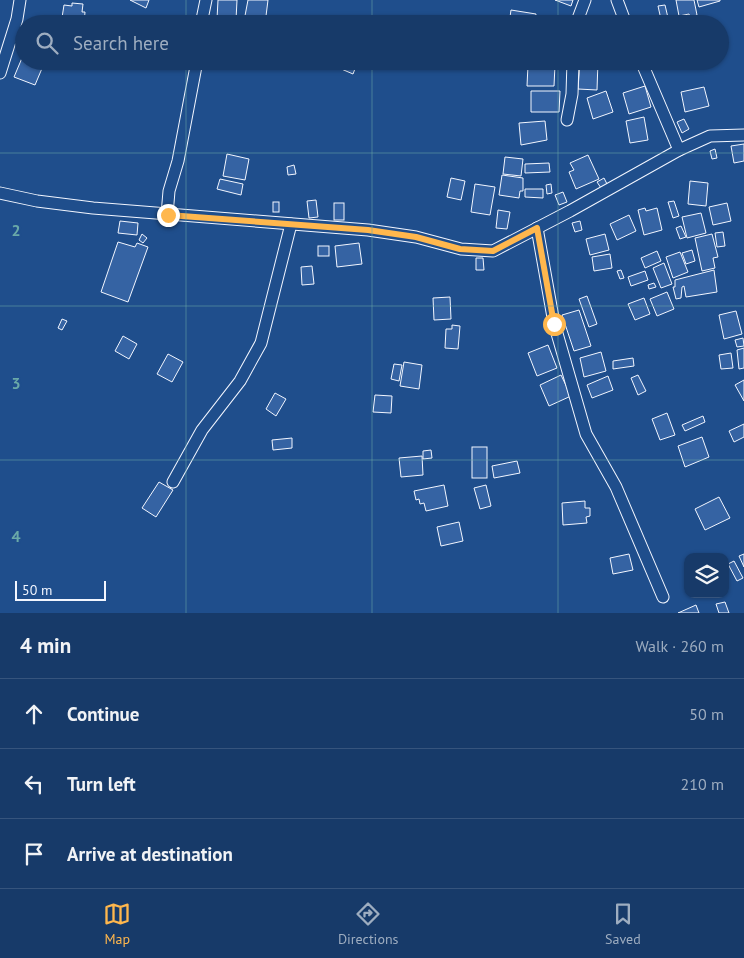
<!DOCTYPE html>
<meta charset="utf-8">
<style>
body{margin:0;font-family:"PT Sans",sans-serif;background:#244571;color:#f1f3f6}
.controls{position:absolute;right:15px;bottom:15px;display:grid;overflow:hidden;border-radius:10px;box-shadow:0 1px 4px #0004}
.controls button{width:45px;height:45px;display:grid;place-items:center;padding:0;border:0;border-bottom:1px solid #36547d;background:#173a69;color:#f1f3f6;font:25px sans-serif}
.scale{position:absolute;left:15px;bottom:12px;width:91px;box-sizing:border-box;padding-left:5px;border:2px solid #f2f6ff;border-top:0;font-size:14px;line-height:18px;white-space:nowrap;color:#f2f6ff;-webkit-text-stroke:4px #1f4e8c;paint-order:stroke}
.stop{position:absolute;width:15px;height:15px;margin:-11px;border:4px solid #ffb74d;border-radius:50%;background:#fff}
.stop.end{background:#ffb74d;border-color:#fff;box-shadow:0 1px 5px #0008}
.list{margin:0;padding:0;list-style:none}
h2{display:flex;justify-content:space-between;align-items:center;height:65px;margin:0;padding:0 20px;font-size:21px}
h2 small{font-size:16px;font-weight:400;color:#9eadc0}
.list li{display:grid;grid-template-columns:32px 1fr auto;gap:15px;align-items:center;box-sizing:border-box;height:70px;padding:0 20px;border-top:1px solid #36547d}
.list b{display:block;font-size:19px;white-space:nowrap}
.list em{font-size:16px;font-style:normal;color:#9eadc0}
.icon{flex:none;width:28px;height:28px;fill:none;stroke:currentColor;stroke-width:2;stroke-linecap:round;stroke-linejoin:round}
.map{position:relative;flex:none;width:744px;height:613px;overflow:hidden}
.search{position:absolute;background:#173a69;box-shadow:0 1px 4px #0004;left:15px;right:15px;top:15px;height:55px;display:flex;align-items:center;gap:12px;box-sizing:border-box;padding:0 18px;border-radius:28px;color:#9eadc0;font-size:19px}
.sheet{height:275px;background:#173a69}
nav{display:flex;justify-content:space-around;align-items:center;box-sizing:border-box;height:70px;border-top:1px solid #36547d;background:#173a69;font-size:14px;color:#9eadc0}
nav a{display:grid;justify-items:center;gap:2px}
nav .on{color:#ffb74d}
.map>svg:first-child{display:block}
.building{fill:#3563a3;stroke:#f2f6ff}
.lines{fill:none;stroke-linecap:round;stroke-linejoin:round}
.minor-casing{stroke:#f2f6ff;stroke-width:13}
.minor{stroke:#1f4e8c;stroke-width:11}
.route{stroke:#ffb74d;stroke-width:6}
.grid{fill:none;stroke:#6aa9a8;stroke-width:1;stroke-opacity:0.55}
.grid-label{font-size:16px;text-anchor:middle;font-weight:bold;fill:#6aa9a8;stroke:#1f4e8c;stroke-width:4;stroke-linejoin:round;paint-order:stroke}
</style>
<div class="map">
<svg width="744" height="613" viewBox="0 0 744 613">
<rect width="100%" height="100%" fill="#1f4e8c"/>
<g class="building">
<polygon points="130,0 149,0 146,8"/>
<polygon points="218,0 237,0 236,20 217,19"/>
<polygon points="248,0 268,0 265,24 244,21"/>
<polygon points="555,0 573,0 571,6"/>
<polygon points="676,0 694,0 697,15 690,17 689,14 679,16"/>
<polygon points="697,0 720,0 720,1 699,7"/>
<polygon points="72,3 83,4 82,12 85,12 84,24 61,24 64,5 72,6"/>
<polygon points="665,5 669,22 662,24 658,6"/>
<polygon points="511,10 536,14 535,24 509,24"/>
<rect x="561" y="18" width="5" height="6"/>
<polygon points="600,19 616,22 616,24 598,24"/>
<polygon points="22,46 24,46 24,55 20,54"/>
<polygon points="22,58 24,61 43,66 35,85 14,77"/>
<polygon points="342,61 358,61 353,74 339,68"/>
<polygon points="537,61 553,61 553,65 555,65 554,86 527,86 528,65 537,65"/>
<polygon points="580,61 598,61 597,90 578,89"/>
<polygon points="645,86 651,107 629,114 623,93"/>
<polygon points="704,87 709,106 685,112 681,92"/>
<polygon points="531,91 560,91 559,112 531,112"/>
<polygon points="606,91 613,112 593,119 587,98"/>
<polygon points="644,117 648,140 630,143 626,121"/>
<polygon points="684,119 689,129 682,133 677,122"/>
<polygon points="545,121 547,140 521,145 519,123"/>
<polygon points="744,144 744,161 734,163 731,146"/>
<polygon points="715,149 717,158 712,159 710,151"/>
<polygon points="227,154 249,159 245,180 223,176"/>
<polygon points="588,155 599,179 576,189 569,172 574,170 570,163"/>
<polygon points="505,157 523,159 521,176 503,174"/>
<polygon points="549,163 550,172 525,173 525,164"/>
<polygon points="294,165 296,174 288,175 287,167"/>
<polygon points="502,175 523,178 523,191 520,191 519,198 499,195"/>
<polygon points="451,178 465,181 461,200 447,197"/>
<polygon points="604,178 607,184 601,188 597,182"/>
<polygon points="220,179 243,184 241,195 217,189"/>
<polygon points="690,181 708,183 706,206 688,204"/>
<polygon points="475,184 495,187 490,215 471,212"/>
<polygon points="551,184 552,193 547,194 546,185"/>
<polygon points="525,189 543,189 543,198 525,197"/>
<polygon points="563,192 567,202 559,205 555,195"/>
<polygon points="316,200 318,217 309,218 307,201"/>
<polygon points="674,201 679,216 673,218 668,202"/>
<rect x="273" y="202" width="6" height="10"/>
<rect x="334" y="203" width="10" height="17"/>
<polygon points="727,203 731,221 713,225 709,207"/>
<polygon points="645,208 646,211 657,208 662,230 644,235 638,210"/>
<polygon points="498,210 510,212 507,229 496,228"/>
<polygon points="701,213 706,233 687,238 682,217"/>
<polygon points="629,215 636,231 617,240 610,224"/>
<polygon points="120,221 138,223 137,235 118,233"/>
<polygon points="580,221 582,230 575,232 572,223"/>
<polygon points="681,226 686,237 680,239 676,228"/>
<polygon points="723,232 725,246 717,247 715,233"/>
<polygon points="142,234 147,238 143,243 139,240"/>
<polygon points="605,234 609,250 590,255 586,239"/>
<polygon points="712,234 718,257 713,258 715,268 702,271 695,238"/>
<polygon points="118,242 135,247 137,243 148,247 128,302 101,292"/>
<polygon points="359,243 362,264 337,267 335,246"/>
<rect x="318" y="246" width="11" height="10"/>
<polygon points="692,250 695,261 686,264 682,253"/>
<polygon points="657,251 661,261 645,268 641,258"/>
<polygon points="680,252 688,272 673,278 666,257"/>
<polygon points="610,254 612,268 594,271 592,257"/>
<polygon points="476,258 483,258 484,270 476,270"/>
<polygon points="664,263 672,284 661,288 653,268"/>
<polygon points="312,266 314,284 302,285 301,267"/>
<polygon points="621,270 624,278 620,279 617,271"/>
<polygon points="714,270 717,292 686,297 684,286 682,287 681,298 676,299 673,287 675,287 675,280"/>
<polygon points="645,271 648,280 631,286 628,277"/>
<polygon points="654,283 656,287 649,289 648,285"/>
<polygon points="667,292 674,309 657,316 650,299"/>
<polygon points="587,296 597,324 589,327 579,299"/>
<polygon points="450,297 451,319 434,320 433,298"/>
<polygon points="644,298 650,314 635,320 628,304"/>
<polygon points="579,310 591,346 574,351 562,315"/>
<polygon points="736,311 742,334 724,339 719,315"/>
<polygon points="62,319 67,321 62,330 58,328"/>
<polygon points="452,325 460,326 458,349 445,348 446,329 452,329"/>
<polygon points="123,336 137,344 129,359 115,351"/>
<polygon points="743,338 744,346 737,347 735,340"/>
<polygon points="548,345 557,368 537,376 528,353"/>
<polygon points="744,348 744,368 739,369 737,350"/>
<polygon points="601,352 606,371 584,377 580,358"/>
<polygon points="731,353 733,368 721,369 719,355"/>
<polygon points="168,354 183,362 172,382 157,374"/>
<polygon points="633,358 634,366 613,369 613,361"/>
<polygon points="404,362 422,365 419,389 400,386"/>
<polygon points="394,364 402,365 399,381 391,379"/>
<polygon points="561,375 571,396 549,406 540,385"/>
<polygon points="638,375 646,391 638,395 631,378"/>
<polygon points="608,376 613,390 592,398 587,385"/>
<polygon points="744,380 744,401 735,385"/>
<polygon points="275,393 286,399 276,416 266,409"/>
<polygon points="375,395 392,396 391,413 373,412"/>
<polygon points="667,413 675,435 660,440 652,419"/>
<polygon points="703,416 705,422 685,431 682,425"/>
<polygon points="744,424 744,437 734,442 729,431"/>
<polygon points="702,437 709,457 685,467 678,446"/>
<polygon points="292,438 292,448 273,450 272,440"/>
<rect x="472" y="447" width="15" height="31"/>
<polygon points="431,450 432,458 423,459 423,451"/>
<polygon points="422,456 423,475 401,477 399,458"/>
<polygon points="517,461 520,473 494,478 492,466"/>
<polygon points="159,482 173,490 156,517 142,508"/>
<polygon points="444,485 448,506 426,511 424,503 420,504 419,499 416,500 414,491"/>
<polygon points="486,485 491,506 480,509 474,488"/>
<polygon points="719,497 730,518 705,530 695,509"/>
<polygon points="585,501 585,508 590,508 590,516 586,517 587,523 563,525 562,503"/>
<polygon points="459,522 463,541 441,546 437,527"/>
<polygon points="629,554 633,570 613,574 610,558"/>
<polygon points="744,554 744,567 739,556"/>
<polygon points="734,561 743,578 737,581 728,564"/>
<polygon points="725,602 729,613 719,613 716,604"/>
<polygon points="696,605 699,613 678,613"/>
</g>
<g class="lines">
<defs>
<g id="minor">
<polyline points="617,0 626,24"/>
<polyline points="201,24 206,0"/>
<polyline points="576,24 585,0"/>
<polyline points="641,61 679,150"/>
<polyline points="0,73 17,19 20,0"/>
<polyline points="567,120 572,94 573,61"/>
<polyline points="0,193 37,201 93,208 368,230 416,237 461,249 493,251 570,211 679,150 710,136 744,135"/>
<polyline points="167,215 169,191 178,161 197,61"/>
<polyline points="537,228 554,323 586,434 616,487 663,597"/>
<polyline points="173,482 202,430 240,381 261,343 291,224"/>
</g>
</defs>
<use href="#minor" class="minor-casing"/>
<use href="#minor" class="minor"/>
</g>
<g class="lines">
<polyline class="route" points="168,215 368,230 416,237 460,249 493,251 537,228 554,324"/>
</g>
<path class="grid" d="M186,0V24M372,0V24M558,0V24M186,61V613M372,61V613M558,61V613M0,153H744M0,306H744M0,460H744"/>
<g class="grid-label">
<text x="16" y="236">2</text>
<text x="16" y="389">3</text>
<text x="16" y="542">4</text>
</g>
</svg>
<div class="controls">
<button><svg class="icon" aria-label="layers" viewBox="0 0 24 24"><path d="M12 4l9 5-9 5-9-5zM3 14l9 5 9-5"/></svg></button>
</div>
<div class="scale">50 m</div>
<div class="stop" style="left:554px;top:324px"></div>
<div class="stop end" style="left:168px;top:215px"></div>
<div class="search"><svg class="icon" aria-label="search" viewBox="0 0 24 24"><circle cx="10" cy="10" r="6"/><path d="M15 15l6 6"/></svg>Search here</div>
</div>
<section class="sheet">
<h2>4 min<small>Walk · 260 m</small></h2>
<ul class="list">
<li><svg class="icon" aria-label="ahead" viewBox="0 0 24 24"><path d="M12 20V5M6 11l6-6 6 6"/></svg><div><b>Continue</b></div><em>50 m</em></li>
<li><svg class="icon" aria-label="left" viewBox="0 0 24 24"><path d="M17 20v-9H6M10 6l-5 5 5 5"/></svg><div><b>Turn left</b></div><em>210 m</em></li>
<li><svg class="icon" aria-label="arrive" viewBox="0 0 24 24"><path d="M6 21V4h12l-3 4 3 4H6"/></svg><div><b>Arrive at destination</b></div></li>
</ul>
</section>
<nav>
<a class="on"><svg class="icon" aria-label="map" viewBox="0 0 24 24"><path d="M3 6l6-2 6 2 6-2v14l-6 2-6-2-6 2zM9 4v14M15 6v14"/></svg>Map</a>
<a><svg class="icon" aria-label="directions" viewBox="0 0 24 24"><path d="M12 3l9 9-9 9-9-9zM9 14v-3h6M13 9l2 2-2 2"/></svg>Directions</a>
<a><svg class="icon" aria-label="saved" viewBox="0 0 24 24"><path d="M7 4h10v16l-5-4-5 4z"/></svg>Saved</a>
</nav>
